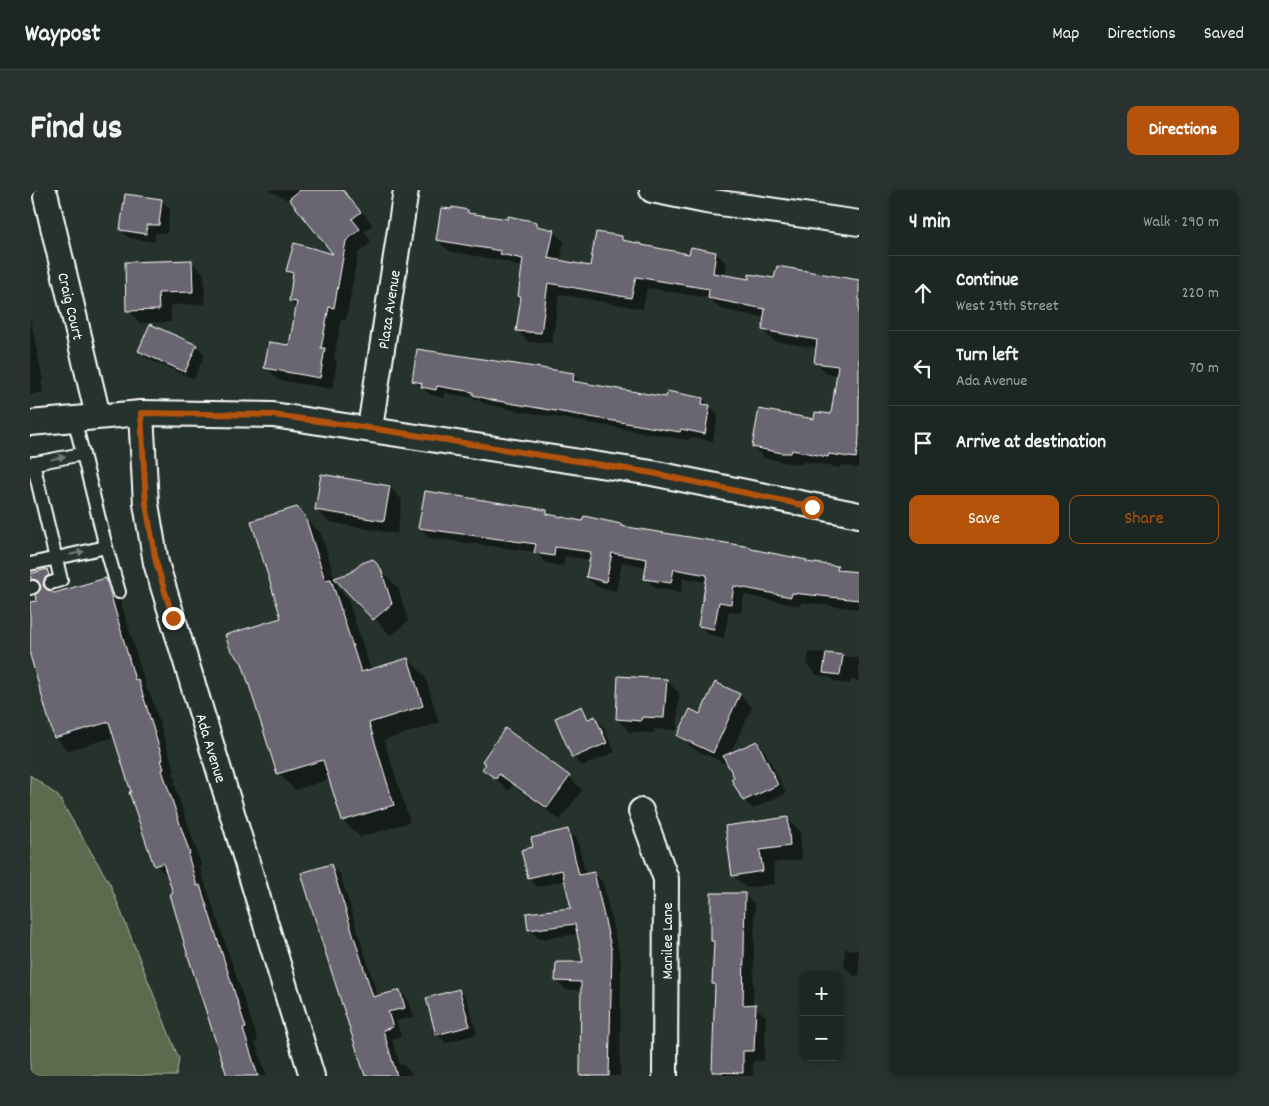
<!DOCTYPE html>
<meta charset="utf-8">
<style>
body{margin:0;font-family:Dekko,sans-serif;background:#29322f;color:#f1f3f6}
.controls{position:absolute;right:15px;bottom:15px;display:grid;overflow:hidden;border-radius:10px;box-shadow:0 2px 8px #0003}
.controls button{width:45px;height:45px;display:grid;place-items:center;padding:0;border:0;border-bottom:1px solid #3a4340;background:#1c2622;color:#f1f3f6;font:25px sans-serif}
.stop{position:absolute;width:15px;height:15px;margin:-11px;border:4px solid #b45309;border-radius:50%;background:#fff}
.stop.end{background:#b45309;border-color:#fff;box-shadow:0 1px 5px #0008}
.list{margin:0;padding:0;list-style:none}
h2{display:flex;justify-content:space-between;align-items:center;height:65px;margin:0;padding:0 20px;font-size:21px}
h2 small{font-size:16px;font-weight:400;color:#a0a5a5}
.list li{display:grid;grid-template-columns:32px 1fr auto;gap:15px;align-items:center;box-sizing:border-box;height:75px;padding:0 20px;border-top:1px solid #3a4340}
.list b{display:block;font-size:19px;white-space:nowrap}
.list p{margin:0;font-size:16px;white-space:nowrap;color:#a0a5a5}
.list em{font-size:16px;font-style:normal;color:#a0a5a5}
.actions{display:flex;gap:10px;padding:15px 20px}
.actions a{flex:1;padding:11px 0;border:1px solid #b45309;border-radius:10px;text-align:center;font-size:18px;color:#b45309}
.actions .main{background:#b45309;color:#fff}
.icon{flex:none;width:28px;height:28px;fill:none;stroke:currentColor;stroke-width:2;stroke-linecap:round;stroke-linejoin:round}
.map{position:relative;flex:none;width:829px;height:886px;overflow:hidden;border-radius:10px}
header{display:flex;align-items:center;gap:30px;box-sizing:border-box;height:70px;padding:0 25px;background:#1c2622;border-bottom:1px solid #3a4340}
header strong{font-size:24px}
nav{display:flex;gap:28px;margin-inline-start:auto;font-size:18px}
.intro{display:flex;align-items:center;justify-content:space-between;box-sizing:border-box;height:120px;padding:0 30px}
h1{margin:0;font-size:35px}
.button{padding:12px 22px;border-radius:10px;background:#b45309;color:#fff;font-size:18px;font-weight:700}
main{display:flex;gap:30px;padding:0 30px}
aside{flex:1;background:#1c2622;border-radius:10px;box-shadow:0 2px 8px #0003}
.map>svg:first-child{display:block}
.green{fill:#5a6c4e;stroke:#acb6a6}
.shadow{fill:#0007}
.building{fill:#6b6671;stroke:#fff}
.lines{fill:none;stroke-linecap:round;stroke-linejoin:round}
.service-casing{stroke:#fff;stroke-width:16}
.minor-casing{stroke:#fff;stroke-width:28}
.service{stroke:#26332d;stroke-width:12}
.minor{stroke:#26332d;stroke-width:24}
.oneway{fill:#727a76}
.route{stroke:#b45309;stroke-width:6}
.labels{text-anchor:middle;stroke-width:4.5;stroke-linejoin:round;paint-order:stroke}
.street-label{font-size:16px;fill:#fff;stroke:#26332d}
</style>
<header>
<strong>Waypost</strong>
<nav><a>Map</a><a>Directions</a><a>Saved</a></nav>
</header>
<div class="intro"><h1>Find us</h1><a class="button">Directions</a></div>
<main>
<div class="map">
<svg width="829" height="886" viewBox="0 0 829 886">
<rect width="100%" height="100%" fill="#26332d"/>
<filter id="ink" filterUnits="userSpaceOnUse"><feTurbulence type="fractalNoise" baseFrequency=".02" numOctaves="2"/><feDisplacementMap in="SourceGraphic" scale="10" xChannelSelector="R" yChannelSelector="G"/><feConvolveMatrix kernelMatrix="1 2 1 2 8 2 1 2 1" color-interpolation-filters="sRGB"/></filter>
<g filter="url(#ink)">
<polygon class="green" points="0,585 28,606 80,694 149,869 146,886 0,886"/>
<g class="shadow">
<polygon points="238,0 268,0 265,5 272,0 314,0 343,35 334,42 342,52 328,63 316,130 311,129 304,169 307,172 302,199 248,190 236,177 260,157 267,118 260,111 264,87 257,81 307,66 262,12"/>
<polygon points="131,10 140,19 137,43 125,43 124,52 99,48 91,40"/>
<polygon points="438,21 442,25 507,34 511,39 523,41 534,52 530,71 561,78 592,47 597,52 614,57 660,65 662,59 686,63 697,74 695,86 720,90 829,92 829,278 810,275 810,278 773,271 772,274 764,274 735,268 723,257 785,230 802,226 808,185 797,184 786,172 787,158 744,151 733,140 735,128 690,119 679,108 617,98 613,119 529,104 522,153 499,152 487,140 493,77 483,75 479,72 419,61 407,50"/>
<polygon points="161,71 174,84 175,114 141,115 141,132 110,133 98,120"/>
<polygon points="0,127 13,190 11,190 13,202 0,205"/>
<polygon points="166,156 175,164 164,189 118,169 110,161"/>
<polygon points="388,160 544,185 552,193 637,209 673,209 688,225 683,251 660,247 658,250 472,218 453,213 448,209 415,203 415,208 401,205 383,191"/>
<polygon points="360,297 372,310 367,344 299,332 286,319"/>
<polygon points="267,318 291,344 308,398 317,407 341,480 378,469 395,486 409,533 354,550 380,632 330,647 313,631 300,589 265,600 248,583 252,429"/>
<polygon points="517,321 522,327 553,333 591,335 593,338 776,371 779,374 807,377 812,382 829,383 829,419 771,412 770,416 714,405 711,423 699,421 694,448 679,445 669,435 677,392 653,388 651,402 625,398 615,388 617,377 592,372 586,401 567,397 557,387 560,370 535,366 533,376 515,373 506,362 400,348 390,338"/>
<polygon points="342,371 368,398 378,431 361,446 307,388 321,384"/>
<polygon points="17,380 30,393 31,398 27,403 75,389 88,402 117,500 120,503 145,582 143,583 146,592 144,593 172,677 170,678 228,851 225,852 237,886 197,886 145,704 139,687 125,675 85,547 38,560 25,547 0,460 0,414 8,411 11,398 2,389"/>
<polygon points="779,462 829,468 829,491 821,490 820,494 805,492 799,487 787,485 777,475"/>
<polygon points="637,491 649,503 647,540 624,539 624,543 600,542 587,529"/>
<polygon points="685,494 710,505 722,518 700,564 727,552 735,561 756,603 723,619 714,610 703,590 706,588 697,571 696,574 662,558 649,545 671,526"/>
<polygon points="551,518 561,529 565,527 573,536 585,562 552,576 543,568 526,529"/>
<polygon points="454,579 539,587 552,600 530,630 483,595 479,601"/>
<polygon points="757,629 770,641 772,669 743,673 745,694 716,698 703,685"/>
<polygon points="537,640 547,649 556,685 564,683 573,693 591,772 590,886 551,886 552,800 536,800 527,791 555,773 548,744 509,749 499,739 542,719 536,690 508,697 499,688 505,658"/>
<polygon points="301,675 310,684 348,807 370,801 379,811 384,827 366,831 371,846 362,850 370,875 373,874 383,886 336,886"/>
<polygon points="714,704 725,715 723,816 736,826 734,871 723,871 723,886 684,886 686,796 683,793 685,752 683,750"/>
<polygon points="815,759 829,760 829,786 824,786 814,776"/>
<polygon points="429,800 437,809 447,844 416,853 407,844"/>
</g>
<g class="building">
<polygon points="270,0 313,0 331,22 322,29 330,39 316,51 304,118 299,117 291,158 295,158 290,188 234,178 239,152 259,155 267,112 259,111 263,83 256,81 264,53 303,64 259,9"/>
<polygon points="95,4 132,9 129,35 117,35 116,44 90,40"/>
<polygon points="422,17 438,20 438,23 478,29 478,26 507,32 507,36 524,40 518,68 560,76 566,42 592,46 592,50 612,54 612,55 659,64 661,57 686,62 683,83 719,89 719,84 744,88 747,76 829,90 829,248 826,268 799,264 798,267 762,260 761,263 752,263 722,257 729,219 784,229 785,222 801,224 808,176 784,173 787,150 732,140 735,119 678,108 679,99 606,87 601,108 518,93 511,143 486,141 491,107 488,106 493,69 470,64 471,61 406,50 411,18 422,19"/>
<polygon points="162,70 163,102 128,103 129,120 96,121 95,72"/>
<polygon points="120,134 167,155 155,182 108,161"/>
<polygon points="387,159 544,183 543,191 559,194 636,207 637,201 673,208 672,214 680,215 675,244 651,239 650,242 560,227 462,210 443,205 443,202 407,196 406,200 391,197 392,193 382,191"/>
<polygon points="291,284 360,296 354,331 285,320"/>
<polygon points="395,301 517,320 517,324 552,331 554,326 591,334 591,336 721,357 721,359 777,370 776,372 808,376 807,380 829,382 829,410 762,403 761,407 704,396 701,414 689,412 684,439 668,436 677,385 644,379 641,393 614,389 617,369 582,363 576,392 556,387 561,362 525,357 524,366 504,363 506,354 388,338"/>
<polygon points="267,317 275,326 295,390 301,389 331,482 378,468 393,516 339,533 364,615 312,631 293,570 247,584 212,473 200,459 195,445 251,428 221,331"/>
<polygon points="343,369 351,379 362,414 343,430 304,388 320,383 332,373"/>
<polygon points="17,379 19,385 15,388 13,395 16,399 24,403 76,388 105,490 108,489 133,570 131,570 134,579 132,580 160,664 158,665 167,696 170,695 216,838 213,839 228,886 197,886 157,763 140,704 143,703 133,673 124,676 99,602 101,602 79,532 24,548 0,465 0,412 7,411 5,405 11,398 8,391 1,389 0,384"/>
<polygon points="796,463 813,465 810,485 793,483"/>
<polygon points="588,486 637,489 634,528 612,527 611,531 586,529"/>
<polygon points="685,492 710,504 683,563 647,546 660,519 670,524"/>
<polygon points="552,516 558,529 565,526 577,553 542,568 525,528"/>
<polygon points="475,538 540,586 517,618 469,584 466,589 452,579 456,574 452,571"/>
<polygon points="727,551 748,595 713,611 701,589 704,587 693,566"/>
<polygon points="758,627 760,656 730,660 733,681 702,686 695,636"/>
<polygon points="538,639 549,685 564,682 582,762 579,886 550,886 551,792 525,791 526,772 553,772 545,734 498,740 496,723 541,718 532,680 498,688 491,660 503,657 501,648"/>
<polygon points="301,674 343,807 370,800 375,818 358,822 363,837 353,840 367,886 335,886 292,752 271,683"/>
<polygon points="681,703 715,703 713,815 726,814 724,861 713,861 713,883 682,882 685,794 682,794 684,751 681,751"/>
<polygon points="429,799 440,836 406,845 396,808"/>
</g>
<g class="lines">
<defs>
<g id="service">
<polyline points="3,273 31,390 21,393"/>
<polyline points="0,274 52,264"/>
<polyline points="76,357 89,402"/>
<polyline points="0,374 76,357 44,228"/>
<polyline points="0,398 3,397"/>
</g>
<g id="minor">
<polyline points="622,0 676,11 829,33"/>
<path id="s1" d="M16,7L68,226"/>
<path id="s2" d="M111,223L116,314L126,373L282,886"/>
<polyline points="0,233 111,223 243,225 622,283 829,325"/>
<path id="s3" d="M340,238L376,0"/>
<polyline points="611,621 636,689 635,886"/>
</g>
</defs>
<use href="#service" class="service-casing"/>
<use href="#minor" class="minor-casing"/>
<use href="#service" class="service"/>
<use href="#minor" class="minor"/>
</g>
<defs><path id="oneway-solid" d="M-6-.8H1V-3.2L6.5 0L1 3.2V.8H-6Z" transform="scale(1.25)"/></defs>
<g class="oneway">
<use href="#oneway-solid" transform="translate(28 268) rotate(-11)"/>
<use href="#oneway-solid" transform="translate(47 363) rotate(-13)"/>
</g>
</g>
<g class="lines" filter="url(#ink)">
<polyline class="route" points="143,428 126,372 116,314 111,223 243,225 340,238 622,283 782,317"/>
</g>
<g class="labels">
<g class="street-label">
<text dy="6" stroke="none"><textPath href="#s1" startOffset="112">Craig Court</textPath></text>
<text dy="6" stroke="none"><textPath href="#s3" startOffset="120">Plaza Avenue</textPath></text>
<text dy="6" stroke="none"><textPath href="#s2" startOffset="344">Ada Avenue</textPath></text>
<text transform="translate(636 751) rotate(-90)" y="6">Manilee Lane</text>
</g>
</g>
</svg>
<div class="controls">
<button>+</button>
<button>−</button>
</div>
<div class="stop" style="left:782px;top:317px"></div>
<div class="stop end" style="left:143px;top:428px"></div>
</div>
<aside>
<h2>4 min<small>Walk · 290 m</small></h2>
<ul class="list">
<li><svg class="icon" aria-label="ahead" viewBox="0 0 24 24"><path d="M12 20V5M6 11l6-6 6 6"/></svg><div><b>Continue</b><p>West 29th Street</p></div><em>220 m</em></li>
<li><svg class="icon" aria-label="left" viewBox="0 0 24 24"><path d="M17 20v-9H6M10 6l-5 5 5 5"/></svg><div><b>Turn left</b><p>Ada Avenue</p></div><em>70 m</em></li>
<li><svg class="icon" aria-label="arrive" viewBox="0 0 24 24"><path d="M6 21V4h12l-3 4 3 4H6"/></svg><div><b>Arrive at destination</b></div></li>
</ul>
<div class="actions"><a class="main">Save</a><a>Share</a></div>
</aside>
</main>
